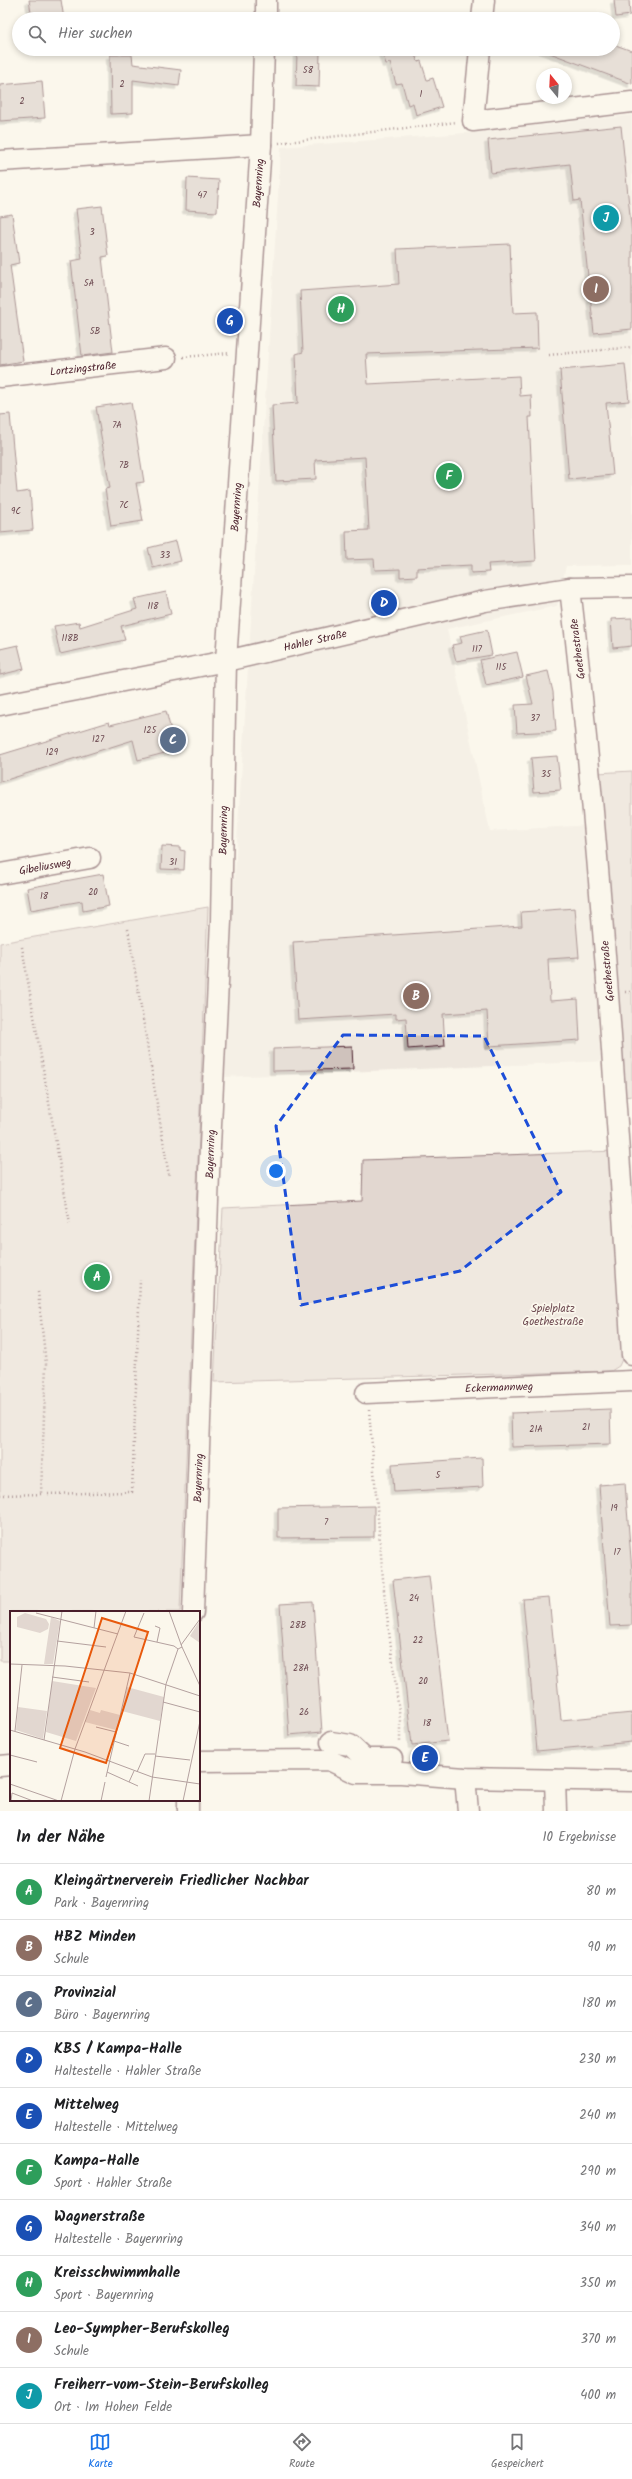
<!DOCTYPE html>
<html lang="de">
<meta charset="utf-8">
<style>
body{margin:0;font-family:Kalam,sans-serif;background:#f2f2f2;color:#202124}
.compass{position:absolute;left:536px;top:68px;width:36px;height:36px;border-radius:50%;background:#fff;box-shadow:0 2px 6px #0003;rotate:342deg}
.you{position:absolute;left:276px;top:1171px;width:14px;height:14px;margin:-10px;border:3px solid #fff;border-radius:50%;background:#1a73e8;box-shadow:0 0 0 6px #1a73e833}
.badge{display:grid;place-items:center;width:26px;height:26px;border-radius:50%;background:#1a73e8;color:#fff;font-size:13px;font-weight:700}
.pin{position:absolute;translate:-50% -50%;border:2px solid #fff;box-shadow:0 1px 4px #0006}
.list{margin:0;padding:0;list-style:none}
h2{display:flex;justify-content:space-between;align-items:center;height:52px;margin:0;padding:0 16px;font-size:17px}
h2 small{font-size:13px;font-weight:400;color:#757577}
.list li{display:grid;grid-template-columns:26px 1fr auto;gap:12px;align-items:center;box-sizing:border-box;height:56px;padding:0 16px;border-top:1px solid #e0e0e0}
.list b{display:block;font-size:15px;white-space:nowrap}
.list p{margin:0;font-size:13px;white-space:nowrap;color:#757577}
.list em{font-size:13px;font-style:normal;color:#757577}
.icon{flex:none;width:22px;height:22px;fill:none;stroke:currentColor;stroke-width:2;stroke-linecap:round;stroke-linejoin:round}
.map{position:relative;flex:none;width:632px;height:1811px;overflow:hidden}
.search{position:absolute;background:#fff;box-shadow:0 2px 6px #0003;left:12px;right:12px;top:12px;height:44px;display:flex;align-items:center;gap:10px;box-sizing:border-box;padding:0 14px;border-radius:22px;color:#757577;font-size:15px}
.sheet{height:612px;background:#fff}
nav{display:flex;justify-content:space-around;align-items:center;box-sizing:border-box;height:56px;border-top:1px solid #e0e0e0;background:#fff;font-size:11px;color:#757577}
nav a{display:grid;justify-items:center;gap:2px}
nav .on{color:#1a73e8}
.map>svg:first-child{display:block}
.built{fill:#eee7de}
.green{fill:#e2d7d0;stroke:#967b7e}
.building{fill:#cfc2bc;stroke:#4a1f2b;filter:url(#shadow)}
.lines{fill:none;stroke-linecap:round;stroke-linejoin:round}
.minor-casing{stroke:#4a1f2b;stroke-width:23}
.path{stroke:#4a1f2b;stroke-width:2.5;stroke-dasharray:1 3;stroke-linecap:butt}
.minor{stroke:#fbf7ec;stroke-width:20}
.marked{fill:none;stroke:#1d4ed8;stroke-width:3;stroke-dasharray:8 5;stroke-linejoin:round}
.labels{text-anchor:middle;stroke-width:3.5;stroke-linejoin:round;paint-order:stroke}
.number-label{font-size:9px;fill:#6b484f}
.street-label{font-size:11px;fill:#4a1f2b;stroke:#fbf7ec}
.park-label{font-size:11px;fill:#704d54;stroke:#fbf7ec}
.inset-road{fill:none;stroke:#b4a19f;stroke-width:1}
.view{fill:#e8590c;fill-opacity:0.15;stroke:#e8590c;stroke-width:2}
.inset-edge{fill:none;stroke:#4a1f2b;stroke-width:2}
</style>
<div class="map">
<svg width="632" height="1811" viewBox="0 0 632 1811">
<defs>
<filter id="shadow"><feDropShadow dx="-3.5" dy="3.5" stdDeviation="0" flood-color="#0004"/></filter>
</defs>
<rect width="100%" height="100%" fill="#fbf7ec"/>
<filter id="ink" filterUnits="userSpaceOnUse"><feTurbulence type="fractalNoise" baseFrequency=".025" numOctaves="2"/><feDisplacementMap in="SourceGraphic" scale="8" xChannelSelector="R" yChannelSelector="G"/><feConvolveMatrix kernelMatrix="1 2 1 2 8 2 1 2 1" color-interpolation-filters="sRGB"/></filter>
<g filter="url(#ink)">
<polygon class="built" points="632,115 632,565 566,566 557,606 447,629 490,831 590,825 610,1061 222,1077 281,147 478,132"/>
<g class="green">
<polygon points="632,771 632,1096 623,1097 597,773"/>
<polygon points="208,907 180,1612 11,1612 11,1661 0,1661 0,943"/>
<polygon points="616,1151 623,1357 619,1366 611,1371 214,1382 223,1208 362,1201 363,1160"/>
</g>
<g class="building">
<polygon points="29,0 61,0 64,19 32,19"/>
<polygon points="614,0 629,0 630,15 616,17"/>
<polygon points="613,44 632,51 632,84 542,50 613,49"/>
<polygon points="381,49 424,49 425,52 415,55 418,62 421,61 427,80 433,78 442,107 416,115 413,103 408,105 402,83 396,84 390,63 386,64"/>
<polygon points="297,52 320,53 319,87 296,86"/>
<polygon points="110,55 132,55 133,64 181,70 179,86 133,80 133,113 111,114"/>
<polygon points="42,81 45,118 0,121 0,85"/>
<polygon points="621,126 632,235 632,329 594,333 580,200 574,201 570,164 491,173 488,140"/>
<polygon points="187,178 219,180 217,212 186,210"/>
<polygon points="102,206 108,256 102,257 113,352 82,356 71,261 82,259 76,209"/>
<polygon points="12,214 19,263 10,265 23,361 0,365 0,216"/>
<polygon points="510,244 513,313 537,312 538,348 366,354 368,384 519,376 520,396 531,395 532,417 529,417 536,561 488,564 489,572 471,573 471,565 417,568 417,576 400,577 400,569 375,570 374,559 347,560 346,531 369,530 365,457 315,460 316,479 276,481 272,405 298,403 296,354 303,352 300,291 399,284 397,249"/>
<polygon points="625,364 629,401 606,403 613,475 569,479 560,370"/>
<polygon points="131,402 144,482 136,483 143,521 111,526 105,489 110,488 96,407"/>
<polygon points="10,414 17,493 30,491 33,530 0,533 0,415"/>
<polygon points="176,541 181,561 153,568 148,548"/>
<polygon points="166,592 171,614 121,626 125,640 60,654 54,626 79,622 80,627 137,609 134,599"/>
<polygon points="632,618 632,646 613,648 611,619"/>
<polygon points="487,630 492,655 456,661 452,645 462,643 460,636"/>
<polygon points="18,645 24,669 0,675 0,649"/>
<polygon points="517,652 523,677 486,685 480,660"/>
<polygon points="548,671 553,692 556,731 517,733 515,705 533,704 526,676"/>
<polygon points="166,711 176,750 138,760 133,740 0,782 0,755 109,722 110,725"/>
<polygon points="557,756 561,790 534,792 531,758"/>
<polygon points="162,846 180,847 180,850 185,851 184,870 161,869"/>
<polygon points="103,874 109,906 83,911 82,901 31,910 27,888"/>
<polygon points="575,908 579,957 548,959 550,1001 578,999 580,1040 489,1046 487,1011 443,1014 445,1046 408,1049 406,1018 396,1019 396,1014 298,1020 293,942 522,926 521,912"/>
<polygon points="352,1046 353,1069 273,1071 273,1049"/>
<polygon points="610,1409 611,1444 512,1447 511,1413"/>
<polygon points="482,1458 483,1487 394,1492 392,1464"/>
<polygon points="625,1483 632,1571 632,1625 610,1626 599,1485"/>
<polygon points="374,1506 374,1537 278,1538 278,1508"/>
<polygon points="429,1576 448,1741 412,1745 393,1580"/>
<polygon points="549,1597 561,1720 632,1713 632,1742 537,1751 523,1599"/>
<polygon points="313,1602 322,1732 289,1735 280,1604"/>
</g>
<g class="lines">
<defs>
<g id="minor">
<polyline points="266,19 266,0"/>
<polyline points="482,19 484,0"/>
<polyline points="480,49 473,121 632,102"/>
<polyline points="0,161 261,145"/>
<polyline points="0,377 166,358"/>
<path d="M570,588C600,843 616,1099 632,1355"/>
<polyline points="0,705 226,661 485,601 570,588 632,587"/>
<polyline points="0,874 90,858"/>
<polyline points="366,1393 632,1381"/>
<polyline points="193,1612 210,1146 221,921 226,661 261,145 264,49"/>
<polyline points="331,1742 350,1745 365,1759 392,1759"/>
<polyline points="199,1761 329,1760 356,1773 401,1773 465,1778 632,1781"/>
<polyline points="0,1766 11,1765"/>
<polyline points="465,1778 468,1811"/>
<polyline points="555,1780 556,1811"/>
<polyline points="188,1811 188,1800"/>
</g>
</defs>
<use href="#minor" class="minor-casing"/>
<g class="path">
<polyline points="279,143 457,122"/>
<polyline points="549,355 632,347"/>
<polyline points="183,357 230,353"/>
<polyline points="128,929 169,1176"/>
<polyline points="22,947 70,1224"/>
<polyline points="625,992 632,992"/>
<polyline points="38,1292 46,1364 41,1494"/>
<polyline points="369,1410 384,1591 400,1720 400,1743"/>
<polyline points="0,1495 132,1492 140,1280"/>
</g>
<use href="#minor" class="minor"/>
</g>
</g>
<path d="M0 0H632V1811H0ZM343,1035L484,1036L561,1192L460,1271L301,1305L276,1126Z" fill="#fbf7ec" fill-opacity=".55" fill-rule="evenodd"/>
<path class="marked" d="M343,1035L484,1036L561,1192L460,1271L301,1305L276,1126Z"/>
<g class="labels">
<g class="number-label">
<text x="308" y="73">58</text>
<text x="122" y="87">2</text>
<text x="421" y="97">1</text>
<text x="22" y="104">2</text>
<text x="202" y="198">47</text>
<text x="92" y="235">3</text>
<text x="89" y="286">5A</text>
<text x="95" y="334">5B</text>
<text x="117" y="428">7A</text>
<text x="124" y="468">7B</text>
<text x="124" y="508">7C</text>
<text x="16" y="514">9C</text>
<text x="165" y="558">33</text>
<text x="153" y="609">118</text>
<text x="70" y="641">118B</text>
<text x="477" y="652">117</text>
<text x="501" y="670">115</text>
<text x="535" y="721">37</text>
<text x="150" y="733">125</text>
<text x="98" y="742">127</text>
<text x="52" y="755">129</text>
<text x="546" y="777">35</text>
<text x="173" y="865">31</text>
<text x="93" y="895">20</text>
<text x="44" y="899">18</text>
<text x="586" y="1430">21</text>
<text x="536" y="1432">21A</text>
<text x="438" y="1478">5</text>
<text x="614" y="1511">19</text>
<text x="326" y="1525">7</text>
<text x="617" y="1555">17</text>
<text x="414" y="1601">24</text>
<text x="298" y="1628">28B</text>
<text x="418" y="1643">22</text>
<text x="301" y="1671">28A</text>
<text x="423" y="1684">20</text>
<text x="304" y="1715">26</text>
<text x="427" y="1726">18</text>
</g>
<g class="street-label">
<text transform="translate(258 183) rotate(-86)" y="4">Bayernring</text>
<text transform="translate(83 368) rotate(-6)" y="4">Lortzingstraße</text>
<text transform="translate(236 507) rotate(-86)" y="4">Bayernring</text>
<text transform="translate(315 640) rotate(-13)" y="4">Hahler Straße</text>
<text transform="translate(577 649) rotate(-97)" y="4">Goethestraße</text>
<text transform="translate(223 830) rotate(-89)" y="4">Bayernring</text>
<text transform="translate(45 866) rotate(-10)" y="4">Gibeliusweg</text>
<text transform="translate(607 971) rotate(-95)" y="4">Goethestraße</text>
<text transform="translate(210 1154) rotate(-88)" y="4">Bayernring</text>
<text transform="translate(499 1387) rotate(-2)" y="4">Eckermannweg</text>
<text transform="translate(198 1478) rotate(-88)" y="4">Bayernring</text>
</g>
<g class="park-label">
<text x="553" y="1312">Spielplatz<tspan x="553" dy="13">Goethestraße</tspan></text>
</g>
</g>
<g transform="translate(10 1611)">
<rect width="190" height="190" fill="#fbf7ec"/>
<path d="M15,2L36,8L39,13L38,18L30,22L7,16V6ZM41,6L50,10L43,53H34ZM190,9V32L180,25ZM42,70L86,77L66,130L36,121ZM117,76L154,86L150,110L112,100ZM8,96L37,100L33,128L6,119ZM80,99L90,102L91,99L110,104L106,119L75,111Z" fill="#e2d7d0"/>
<path class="inset-road" d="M159,0L172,36L190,75M26,2L108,23M134,2L124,26L164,35L168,38M145,15L150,17L147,31M84,17L86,0M47,30L96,36M171,34L190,8M0,53L55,55L120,62L190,85M42,66L79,71M153,91L190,101M86,116L106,121M0,119L75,141L142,166L190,173M5,120L12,54M34,129L52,0M104,130L119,135M0,144L27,151M145,145L180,149M97,161L128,175M127,161L135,143H145M96,166L120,62M119,171L124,160M0,173L49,190M1,190L2,182L23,190M51,190L65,138L116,0M91,190L95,171M139,190L156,73L168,38L172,36M173,190L190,110"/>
<path class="view" d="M92,7L138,21L96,152L50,137Z"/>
<rect width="190" height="190" class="inset-edge"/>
</g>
</svg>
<svg class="compass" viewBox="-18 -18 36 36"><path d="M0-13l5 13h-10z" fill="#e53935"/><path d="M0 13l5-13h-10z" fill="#757577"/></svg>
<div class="you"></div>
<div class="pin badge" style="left:97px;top:1277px;background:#2e9e5b">A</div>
<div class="pin badge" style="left:416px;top:996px;background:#8d6e63">B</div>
<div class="pin badge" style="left:173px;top:740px;background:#5c6f8a">C</div>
<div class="pin badge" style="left:384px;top:603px;background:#1a4fb4">D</div>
<div class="pin badge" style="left:425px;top:1758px;background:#1a4fb4">E</div>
<div class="pin badge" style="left:449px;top:476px;background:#2e9e5b">F</div>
<div class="pin badge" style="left:230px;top:321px;background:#1a4fb4">G</div>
<div class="pin badge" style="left:341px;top:309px;background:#2e9e5b">H</div>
<div class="pin badge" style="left:596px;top:289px;background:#8d6e63">I</div>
<div class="pin badge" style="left:606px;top:218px;background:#0f9aa8">J</div>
<div class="search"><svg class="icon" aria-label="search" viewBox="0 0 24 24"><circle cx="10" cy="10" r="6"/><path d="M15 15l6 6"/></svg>Hier suchen</div>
</div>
<section class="sheet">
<h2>In der Nähe<small>10 Ergebnisse</small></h2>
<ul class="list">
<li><span class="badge" style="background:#2e9e5b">A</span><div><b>Kleingärtnerverein Friedlicher Nachbar</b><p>Park · Bayernring</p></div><em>80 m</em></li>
<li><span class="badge" style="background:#8d6e63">B</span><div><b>HBZ Minden</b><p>Schule</p></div><em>90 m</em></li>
<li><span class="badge" style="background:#5c6f8a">C</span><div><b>Provinzial</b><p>Büro · Bayernring</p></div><em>180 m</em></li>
<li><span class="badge" style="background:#1a4fb4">D</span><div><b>KBS / Kampa-Halle</b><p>Haltestelle · Hahler Straße</p></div><em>230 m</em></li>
<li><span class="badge" style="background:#1a4fb4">E</span><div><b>Mittelweg</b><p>Haltestelle · Mittelweg</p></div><em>240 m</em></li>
<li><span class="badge" style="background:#2e9e5b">F</span><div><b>Kampa-Halle</b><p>Sport · Hahler Straße</p></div><em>290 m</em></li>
<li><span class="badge" style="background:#1a4fb4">G</span><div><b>Wagnerstraße</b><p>Haltestelle · Bayernring</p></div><em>340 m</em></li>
<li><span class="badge" style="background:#2e9e5b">H</span><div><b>Kreisschwimmhalle</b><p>Sport · Bayernring</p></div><em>350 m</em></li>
<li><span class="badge" style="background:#8d6e63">I</span><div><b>Leo-Sympher-Berufskolleg</b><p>Schule</p></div><em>370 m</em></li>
<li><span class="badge" style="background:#0f9aa8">J</span><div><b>Freiherr-vom-Stein-Berufskolleg</b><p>Ort · Im Hohen Felde</p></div><em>400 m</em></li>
</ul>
</section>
<nav>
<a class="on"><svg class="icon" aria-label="map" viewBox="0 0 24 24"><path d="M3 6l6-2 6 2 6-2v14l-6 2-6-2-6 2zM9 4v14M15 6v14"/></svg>Karte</a>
<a><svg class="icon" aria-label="directions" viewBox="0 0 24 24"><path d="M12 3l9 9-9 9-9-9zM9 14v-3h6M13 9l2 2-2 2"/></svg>Route</a>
<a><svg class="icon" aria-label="saved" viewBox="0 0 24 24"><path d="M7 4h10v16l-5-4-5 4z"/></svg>Gespeichert</a>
</nav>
